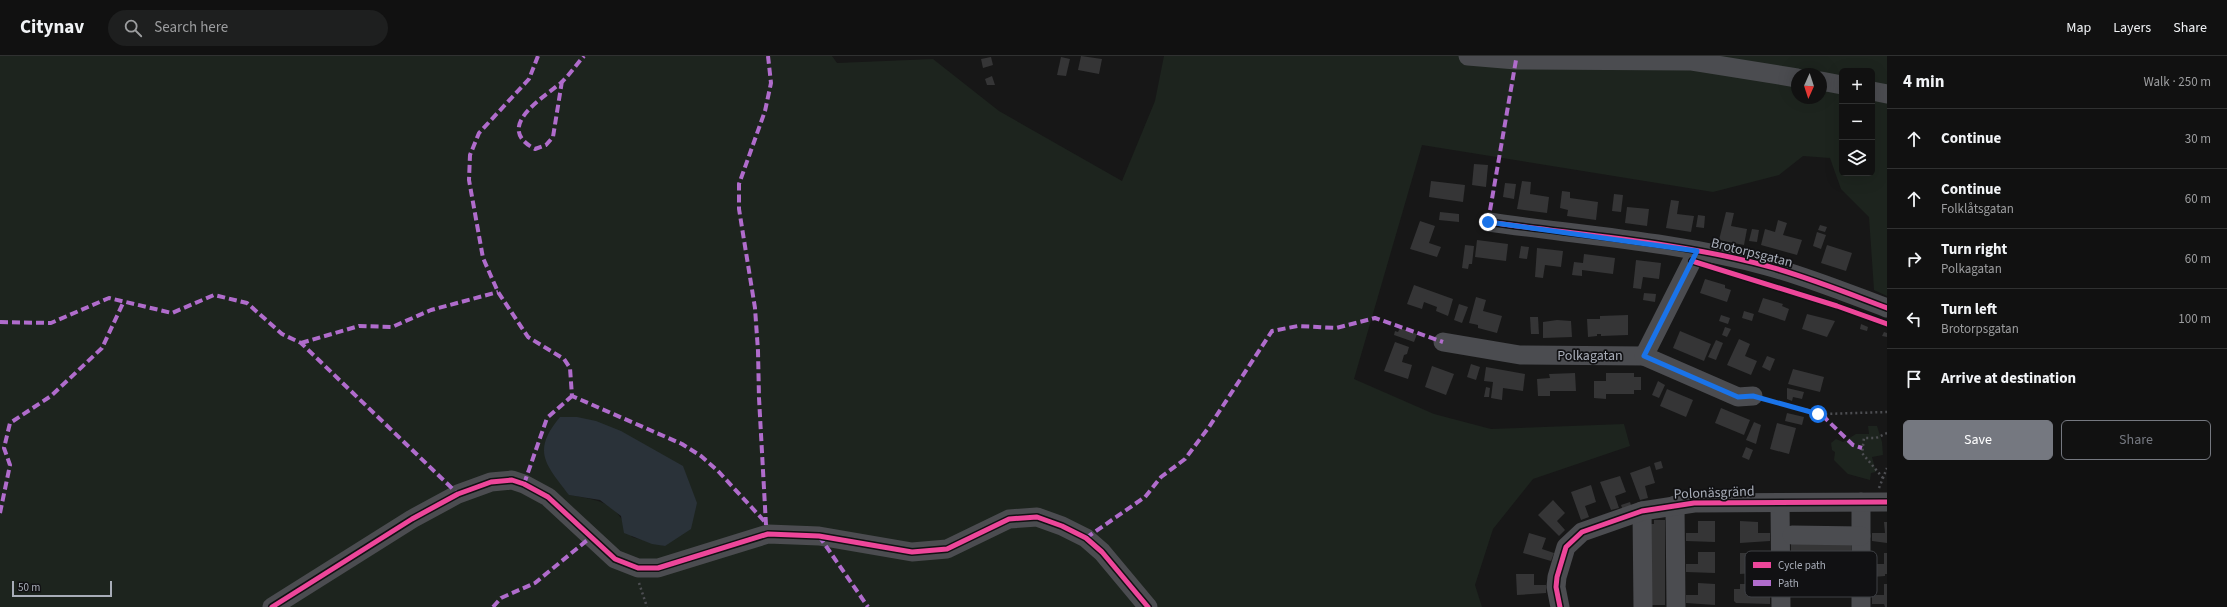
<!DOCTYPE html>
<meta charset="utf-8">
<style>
body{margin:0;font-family:"Source Sans 3",sans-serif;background:#1e1f1f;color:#f1f3f6}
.controls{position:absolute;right:12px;top:12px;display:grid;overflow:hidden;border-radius:6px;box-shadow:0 4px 16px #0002}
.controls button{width:36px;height:36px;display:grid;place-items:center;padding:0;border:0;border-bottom:1px solid #303131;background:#111;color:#f1f3f6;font:20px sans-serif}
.compass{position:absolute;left:1791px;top:12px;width:36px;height:36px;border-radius:50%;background:#111;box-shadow:0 4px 16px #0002;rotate:183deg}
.scale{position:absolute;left:12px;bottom:10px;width:100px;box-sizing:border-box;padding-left:4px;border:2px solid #a8adb8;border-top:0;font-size:11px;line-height:14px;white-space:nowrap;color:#a8adb8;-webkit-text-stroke:3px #111113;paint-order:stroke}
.stop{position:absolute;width:12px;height:12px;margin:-9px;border:3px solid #1a73e8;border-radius:50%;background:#fff}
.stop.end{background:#1a73e8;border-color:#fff;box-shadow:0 1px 4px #0008}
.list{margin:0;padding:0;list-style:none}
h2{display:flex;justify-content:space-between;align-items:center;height:52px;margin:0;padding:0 16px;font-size:17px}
h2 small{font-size:13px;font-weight:400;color:#9c9d9f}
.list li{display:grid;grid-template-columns:26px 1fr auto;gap:12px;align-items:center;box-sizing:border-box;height:60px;padding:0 16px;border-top:1px solid #303131}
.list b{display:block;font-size:15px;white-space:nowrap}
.list p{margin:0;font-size:13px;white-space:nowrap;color:#9c9d9f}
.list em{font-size:13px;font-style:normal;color:#9c9d9f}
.actions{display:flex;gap:8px;padding:12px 16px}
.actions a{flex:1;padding:9px 0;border:1px solid #757880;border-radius:6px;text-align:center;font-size:14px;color:#757880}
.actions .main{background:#757880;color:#fff}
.icon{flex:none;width:22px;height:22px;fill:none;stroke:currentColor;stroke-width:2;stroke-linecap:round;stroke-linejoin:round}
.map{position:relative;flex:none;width:1887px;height:551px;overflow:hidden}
header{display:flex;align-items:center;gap:24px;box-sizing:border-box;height:56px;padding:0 20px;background:#111;border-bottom:1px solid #303131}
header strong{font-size:19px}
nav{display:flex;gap:22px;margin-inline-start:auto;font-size:14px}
.search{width:280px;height:36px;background:#1e1f1f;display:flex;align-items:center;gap:10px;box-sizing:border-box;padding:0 14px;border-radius:22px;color:#9c9d9f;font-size:15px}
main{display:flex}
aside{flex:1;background:#111}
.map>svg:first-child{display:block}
.green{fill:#1d241e;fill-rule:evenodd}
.water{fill:#2a3239}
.building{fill:#353536}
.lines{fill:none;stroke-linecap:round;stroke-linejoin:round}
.path{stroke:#4d4e52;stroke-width:2.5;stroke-dasharray:2 3;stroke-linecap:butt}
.minor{stroke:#4b4c50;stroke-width:19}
.quiet{stroke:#b06ccc;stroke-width:4;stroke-dasharray:8 4;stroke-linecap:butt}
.cycleway-casing{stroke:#111113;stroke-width:8}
.cycleway{stroke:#ed469a;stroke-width:5}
.route{stroke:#1a73e8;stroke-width:5}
.labels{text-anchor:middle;stroke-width:3.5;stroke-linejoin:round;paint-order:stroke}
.street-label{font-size:14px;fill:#a8adb8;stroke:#111113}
.key{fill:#111113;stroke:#3e4045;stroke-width:1}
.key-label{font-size:11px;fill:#a8adb8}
</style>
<header>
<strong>Citynav</strong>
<div class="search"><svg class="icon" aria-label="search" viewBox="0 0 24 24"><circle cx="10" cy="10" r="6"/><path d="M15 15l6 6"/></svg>Search here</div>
<nav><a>Map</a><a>Layers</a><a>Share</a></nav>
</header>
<main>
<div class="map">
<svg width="1887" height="551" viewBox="0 0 1887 551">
<rect width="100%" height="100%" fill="#171717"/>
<g class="green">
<path d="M0,0H832L837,7L933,3L999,55L1122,125L1155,45L1164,0H1887V240L1874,234L1869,161L1841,133L1830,102L1803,100L1779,119L1713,136L1422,89L1354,323L1434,358L1491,373L1624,368L1630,390L1533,423L1493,473L1475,529L1482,551H0ZM1842,15H1872V117H1842ZM1797,18H1821V42H1797ZM569,439L697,447L665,490L632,481C615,447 606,445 569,439Z"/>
<polygon points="1868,370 1877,370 1882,386 1883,399 1872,401 1876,416 1871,417 1870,424 1848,418 1834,404 1835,396 1832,394 1831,387 1836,383 1843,386 1856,378 1869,378"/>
</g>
<path class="water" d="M560,361H577L596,365L621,375L683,410L697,447L691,473L665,490L652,488L624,477L621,460L600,444L569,439C546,408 531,396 560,361Z"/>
<g class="building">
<polygon points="1081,0 1102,3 1099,18 1078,14"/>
<polygon points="991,1 993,9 983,12 981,3"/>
<polygon points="1061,1 1070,3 1066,20 1057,19"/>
<polygon points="992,20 995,29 987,29 985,23"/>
<polygon points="1474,108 1488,109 1486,131 1472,129"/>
<polygon points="1431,125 1465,129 1463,146 1429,141"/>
<polygon points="1522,125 1531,126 1530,138 1549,141 1547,157 1517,153"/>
<polygon points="1505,127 1516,128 1514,143 1503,141"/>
<polygon points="1562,135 1570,136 1570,142 1598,146 1596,164 1567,160 1568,154 1560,152"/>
<polygon points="1614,138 1623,139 1621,156 1612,155"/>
<polygon points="1671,144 1679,145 1677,158 1694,160 1691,176 1666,172"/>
<polygon points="1627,151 1649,153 1647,170 1625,167"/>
<polygon points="1440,156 1459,158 1459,166 1439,164"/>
<polygon points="1726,156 1734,157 1731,170 1747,173 1744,189 1719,184"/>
<polygon points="1698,159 1705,160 1704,172 1696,171"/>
<polygon points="1778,164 1787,167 1783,179 1802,184 1797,199 1761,189 1765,173 1775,176"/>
<polygon points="1420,165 1435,170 1429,187 1441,191 1437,201 1410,193"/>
<polygon points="1820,169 1827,171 1825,176 1818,174"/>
<polygon points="1752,173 1759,174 1757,186 1749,185"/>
<polygon points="1817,176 1826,179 1821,193 1813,190"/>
<polygon points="1477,184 1508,188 1506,205 1475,201"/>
<polygon points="1465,189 1474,190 1472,208 1469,208 1468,213 1462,212"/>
<polygon points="1827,189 1852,197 1846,215 1821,207"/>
<polygon points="1521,190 1529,191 1527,203 1519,202"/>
<polygon points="1537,192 1563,195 1561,211 1545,209 1543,222 1535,221"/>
<polygon points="1584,198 1615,202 1613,218 1582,214 1582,220 1572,219 1574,206 1583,207"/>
<polygon points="1636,204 1661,207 1659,223 1643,221 1641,233 1633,232"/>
<polygon points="1705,223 1725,229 1725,232 1731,234 1727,246 1700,237"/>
<polygon points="1414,229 1453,243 1448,260 1436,255 1437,251 1424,246 1422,253 1407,248"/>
<polygon points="1644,237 1656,238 1655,246 1643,244"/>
<polygon points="1476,241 1486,244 1483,255 1502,260 1497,277 1478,272 1478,269 1469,267"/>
<polygon points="1763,242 1783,248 1782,250 1789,253 1785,265 1758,256"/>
<polygon points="1459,248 1468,251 1462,267 1454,264"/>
<polygon points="1744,255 1754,258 1752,265 1742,262"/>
<polygon points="1807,258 1835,265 1827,281 1802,273"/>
<polygon points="1628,259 1628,279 1601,280 1601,278 1597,278 1597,280 1588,281 1587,263 1600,263 1600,260"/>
<polygon points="1721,259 1730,262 1728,268 1719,265"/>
<polygon points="1530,261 1538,261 1539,278 1531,278"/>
<polygon points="1557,264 1571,265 1572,281 1543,282 1543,266"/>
<polygon points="1861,268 1868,271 1867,275 1860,273"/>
<polygon points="1725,271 1731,273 1727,281 1722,279"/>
<polygon points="1400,272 1417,278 1414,286 1394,279 1395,275 1398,276"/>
<polygon points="1680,275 1711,288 1704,305 1673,292"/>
<polygon points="1884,276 1887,277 1887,281 1882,280"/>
<polygon points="1739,283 1750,288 1745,300 1757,305 1751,319 1727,309"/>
<polygon points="1716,284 1723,287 1716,304 1708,301"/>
<polygon points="1395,286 1409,291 1407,298 1404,299 1402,306 1412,309 1408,323 1384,315"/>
<polygon points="1767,300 1775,303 1770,315 1762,311"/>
<polygon points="1471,308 1480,311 1476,324 1467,321"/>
<polygon points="1432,310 1454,318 1446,339 1425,331"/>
<polygon points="1486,311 1525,318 1523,335 1503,332 1502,344 1491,342 1493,326 1484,325"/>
<polygon points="1793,313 1824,321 1820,336 1788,328"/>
<polygon points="1575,317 1576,335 1550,335 1550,340 1538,340 1537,323 1550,322 1549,318"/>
<polygon points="1606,317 1634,317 1634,321 1641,321 1641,334 1634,334 1634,338 1606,338 1606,343 1594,342 1594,325 1606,325"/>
<polygon points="1658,325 1665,329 1659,342 1652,339"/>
<polygon points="1486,331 1490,332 1489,341 1484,341"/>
<polygon points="1787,332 1804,336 1802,343 1793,341 1792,345 1787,343"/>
<polygon points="1667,333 1693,344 1686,361 1660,350"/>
<polygon points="1721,352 1750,364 1744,379 1715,367"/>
<polygon points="1787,357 1804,361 1802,369 1785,365"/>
<polygon points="1754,366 1761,369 1756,388 1746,384"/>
<polygon points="1777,367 1796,372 1789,398 1770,393"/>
<polygon points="1746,391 1753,394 1749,404 1742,401"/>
<polygon points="1661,405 1663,412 1656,414 1654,407"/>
<polygon points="1650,410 1655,427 1645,430 1648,442 1640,444 1630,417"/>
<polygon points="1620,420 1626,436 1615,440 1619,452 1611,454 1600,426"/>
<polygon points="1591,429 1596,446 1585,450 1589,461 1581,464 1571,436"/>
<polygon points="1553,444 1565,457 1557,465 1565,474 1559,480 1538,459"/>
<polygon points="1630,446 1632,452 1623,455 1621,449"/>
<polygon points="1654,464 1665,464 1665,549 1650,549 1649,468 1654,468"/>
<polygon points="1698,465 1715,465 1715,486 1686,485 1686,477 1698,477"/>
<polygon points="1740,465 1758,466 1758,477 1770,477 1770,485 1740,487"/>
<polygon points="1884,466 1887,466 1887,487 1872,485 1872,477 1885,477"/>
<polygon points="1529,477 1546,482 1542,493 1554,497 1551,505 1523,497"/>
<polygon points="1791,487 1851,488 1851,495 1855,495 1855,503 1791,503"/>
<polygon points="1698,496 1715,496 1715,517 1686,516 1686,508 1698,508"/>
<polygon points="1740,497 1758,497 1758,508 1770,508 1770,516 1740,518"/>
<polygon points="1884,497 1887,497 1887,518 1885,518 1885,520 1873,521 1872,508 1884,508"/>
<polygon points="1516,518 1534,518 1534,529 1546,529 1546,537 1517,539"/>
<polygon points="1698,527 1715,528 1715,549 1686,547 1686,539 1698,539"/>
<polygon points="1740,528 1757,528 1757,539 1770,539 1770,548 1736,547 1734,545 1734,533 1740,533"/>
<polygon points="1884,528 1887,528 1887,551 1885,551 1884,548 1872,548 1872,539 1884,539"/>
</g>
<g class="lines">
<g class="path">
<polyline points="1767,344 1824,358 1887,356"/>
<polyline points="1883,422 1862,397 1864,382 1876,382 1887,377"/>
<polyline points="1879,432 1887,412"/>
<polyline points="639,527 647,551"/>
</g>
<g class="minor">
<polyline points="1468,0 1516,4 1692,5 1797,22"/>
<polyline points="1821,25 1842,29"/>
<polyline points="1872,35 1887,38"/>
<path d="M1488,166C1580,179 1678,186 1767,210C1808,221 1847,237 1887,252"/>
<polyline points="1443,286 1520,299 1644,300 1697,195"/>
<polyline points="1644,300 1738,341 1753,340"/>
<polyline points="1861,446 1861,551"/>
<polyline points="1780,447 1781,551"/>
<polyline points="1675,449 1676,551"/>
<polyline points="1642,455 1643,551"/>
<polyline points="1792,479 1861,480"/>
<polyline points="272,551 412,463 458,438 491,426 512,424 524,428 548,441 615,503 638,512 658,512 768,478 819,480 912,496 947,493 1009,463 1037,461 1062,470 1086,482 1102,496 1148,551"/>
<polyline points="1560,551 1556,531 1557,521 1566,491 1582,476 1642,455 1694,447 1887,446"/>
</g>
<g class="quiet">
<polyline points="538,0 529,23 479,77 470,99 469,124 483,202 498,236 528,281 564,303 570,312 572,340 682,388 701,400 718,415 766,467"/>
<path d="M562,25L553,81L546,89L535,93C493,71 543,42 562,26C570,18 577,8 584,0"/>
<polyline points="1488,166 1516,4"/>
<polyline points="0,266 51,267 109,242 172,257 214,239 247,247 282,278 301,287 458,438"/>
<polyline points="301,287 359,270 392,271 431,254 498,236"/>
<polyline points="1824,358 1826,363 1853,389 1862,392"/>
<polyline points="524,428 547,362 572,340"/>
<polyline points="0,457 10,409 4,392 10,367 51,340 102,292 124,245"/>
<polyline points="766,469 759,342 758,295 755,252 739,153 739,128 765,55 771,27 768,0"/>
<polyline points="819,480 868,551"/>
<polyline points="1086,482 1145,441 1161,421 1185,403 1209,371 1272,275 1298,270 1336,272 1375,262 1443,286"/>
<polyline points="493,551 501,542 535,527 591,481"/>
</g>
<defs>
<g id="cycleway">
<path d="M1488,166C1580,179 1678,186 1767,210C1808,221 1847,237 1887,252"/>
<polyline points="1692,205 1837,250 1887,268"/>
<polyline points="272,551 412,463 458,438 491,426 512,424 524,428 548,441 615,503 638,512 658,512 768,478 819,480 912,496 947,493 1009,463 1037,461 1062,470 1086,482 1102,496 1148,551"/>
<polyline points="1560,551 1556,531 1557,521 1566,491 1582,476 1642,455 1694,447 1887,446"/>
</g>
</defs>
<use href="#cycleway" class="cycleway-casing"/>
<use href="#cycleway" class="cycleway"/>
</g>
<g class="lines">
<polyline class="route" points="1488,166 1697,195 1644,300 1738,341 1753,340 1818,358"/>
</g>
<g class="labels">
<g class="street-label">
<text transform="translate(1752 196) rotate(14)" y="5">Brotorpsgatan</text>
<text x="1590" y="304">Polkagatan</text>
<text transform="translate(1714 436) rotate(-2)" y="5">Polonäsgränd</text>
</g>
</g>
<rect x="1745" y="495" width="132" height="46" rx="6" class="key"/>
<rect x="1753" y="506" width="18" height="6" fill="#ed469a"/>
<rect x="1753" y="524" width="18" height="6" fill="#b06ccc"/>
<g class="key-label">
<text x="1778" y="513">Cycle path</text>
<text x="1778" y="531">Path</text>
</g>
</svg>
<div class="controls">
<button>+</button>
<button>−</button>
<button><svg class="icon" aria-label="layers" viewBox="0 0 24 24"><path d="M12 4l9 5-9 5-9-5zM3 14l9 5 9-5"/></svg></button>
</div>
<svg class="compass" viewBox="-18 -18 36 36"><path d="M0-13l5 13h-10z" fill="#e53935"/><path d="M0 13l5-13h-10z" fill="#9c9d9f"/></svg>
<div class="scale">50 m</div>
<div class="stop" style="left:1818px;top:358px"></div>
<div class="stop end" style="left:1488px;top:166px"></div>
</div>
<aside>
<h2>4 min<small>Walk · 250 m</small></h2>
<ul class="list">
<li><svg class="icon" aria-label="ahead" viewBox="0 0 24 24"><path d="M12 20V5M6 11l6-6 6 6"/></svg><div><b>Continue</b></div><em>30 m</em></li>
<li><svg class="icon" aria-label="ahead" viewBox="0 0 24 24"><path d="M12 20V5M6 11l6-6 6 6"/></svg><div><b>Continue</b><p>Folklåtsgatan</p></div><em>60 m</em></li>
<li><svg class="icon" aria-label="right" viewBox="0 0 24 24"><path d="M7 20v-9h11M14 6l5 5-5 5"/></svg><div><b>Turn right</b><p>Polkagatan</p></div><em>60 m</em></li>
<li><svg class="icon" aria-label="left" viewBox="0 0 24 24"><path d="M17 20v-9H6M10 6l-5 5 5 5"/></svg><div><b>Turn left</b><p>Brotorpsgatan</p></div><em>100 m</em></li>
<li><svg class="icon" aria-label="arrive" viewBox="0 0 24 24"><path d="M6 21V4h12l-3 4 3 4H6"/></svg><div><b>Arrive at destination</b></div></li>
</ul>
<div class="actions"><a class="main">Save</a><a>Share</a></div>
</aside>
</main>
